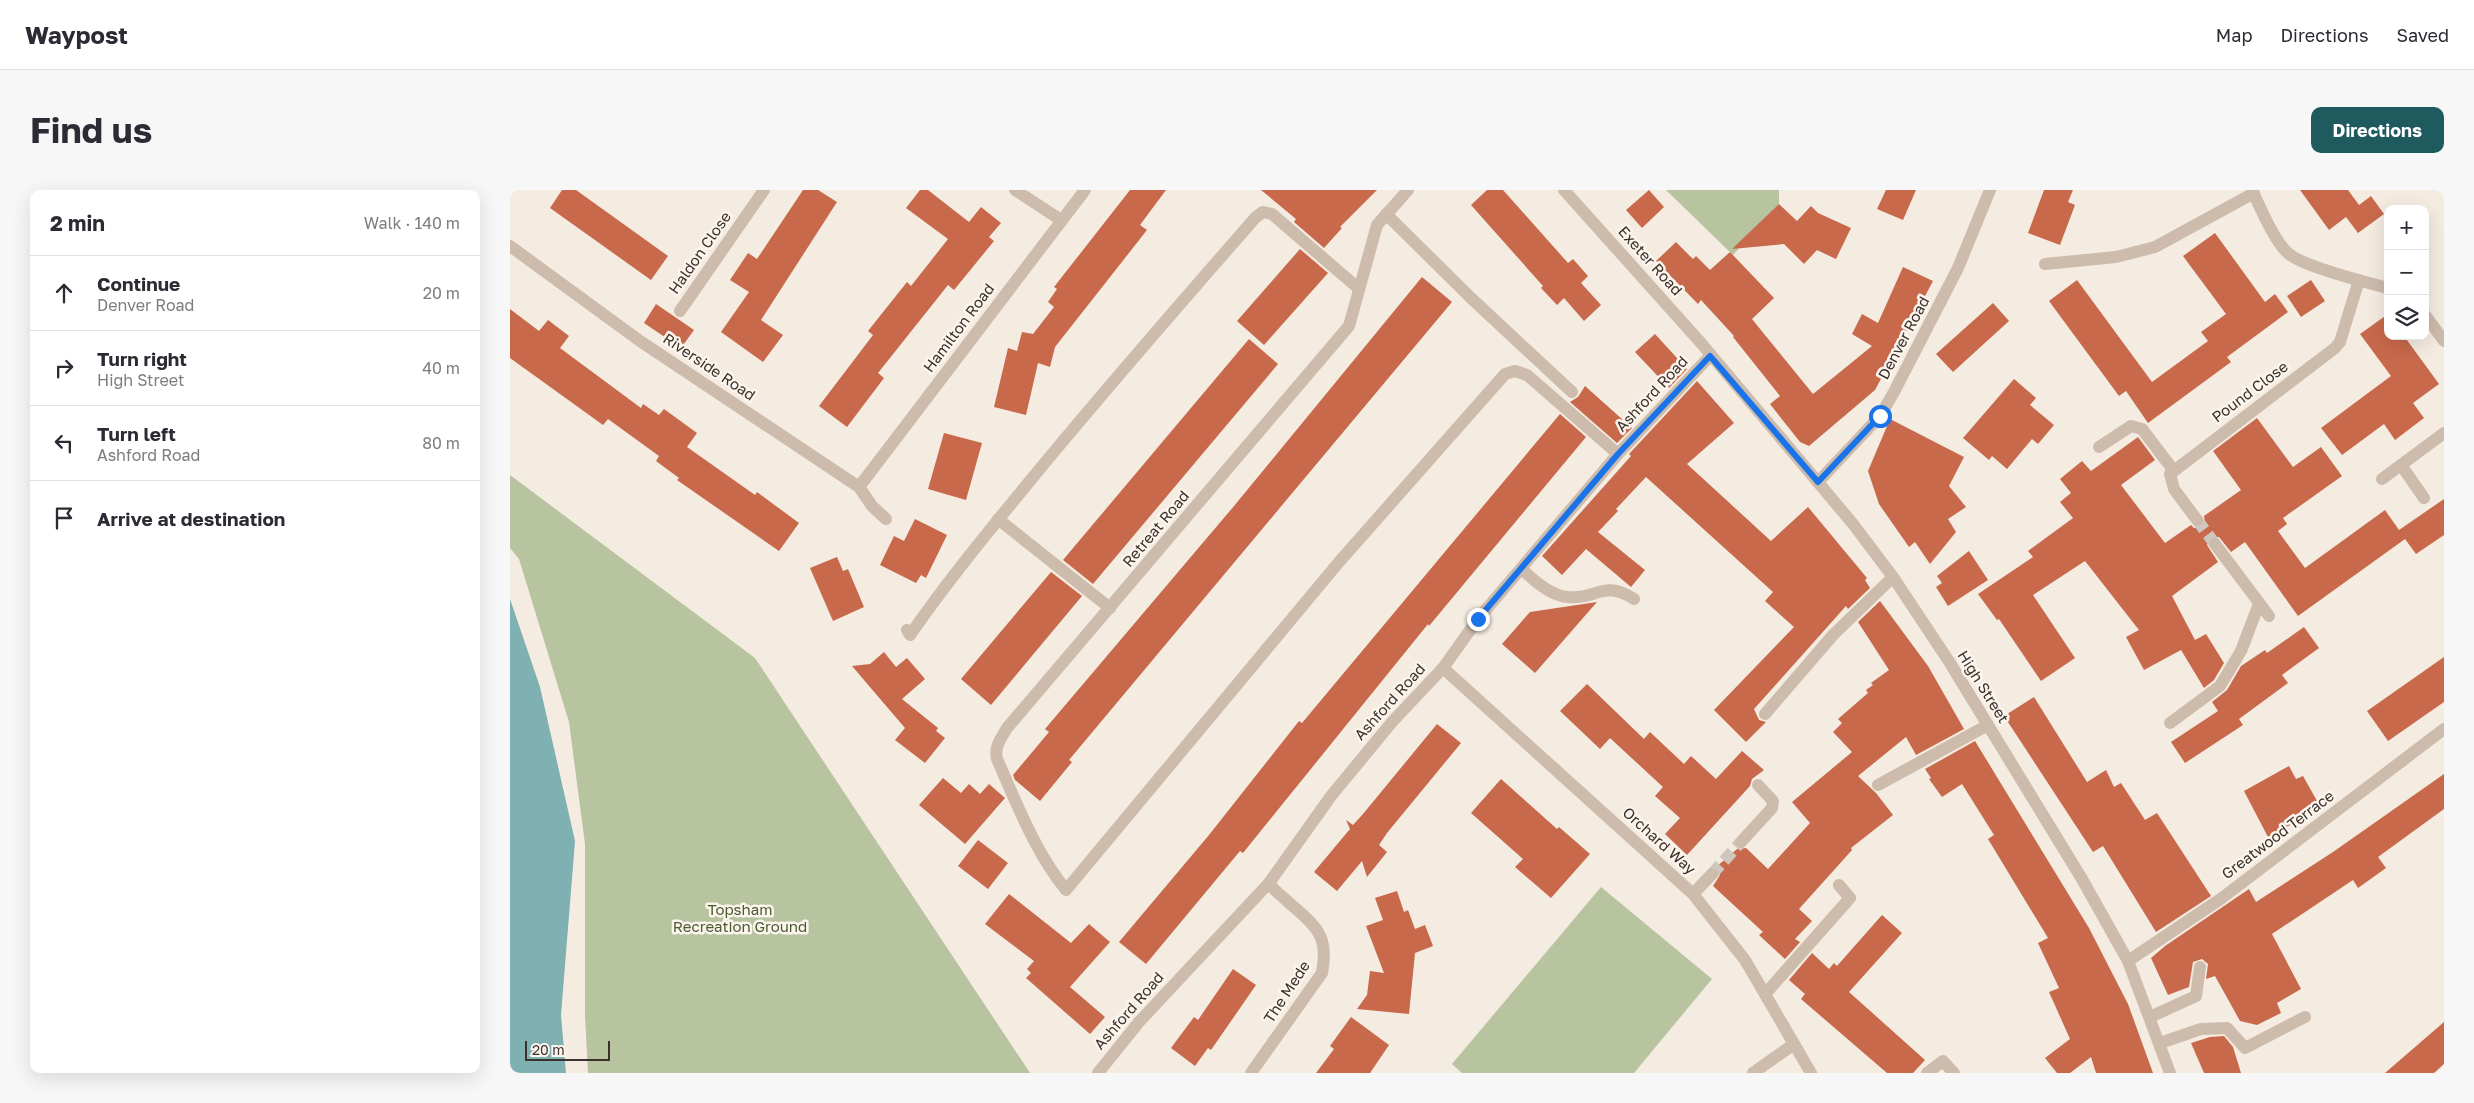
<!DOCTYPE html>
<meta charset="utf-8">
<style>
body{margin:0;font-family:"Golos Text",sans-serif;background:#f7f7f7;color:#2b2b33}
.controls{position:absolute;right:15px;top:15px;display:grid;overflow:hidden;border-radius:10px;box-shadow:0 5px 20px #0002}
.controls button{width:45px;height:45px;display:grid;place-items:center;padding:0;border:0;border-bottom:1px solid #e1e1e2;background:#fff;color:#2b2b33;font:25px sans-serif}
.scale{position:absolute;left:15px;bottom:12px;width:85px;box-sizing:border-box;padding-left:5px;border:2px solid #3b302b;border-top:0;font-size:14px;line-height:18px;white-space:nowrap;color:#3b302b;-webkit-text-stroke:4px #fbf5ee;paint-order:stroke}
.stop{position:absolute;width:15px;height:15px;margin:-11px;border:4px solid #1a73e8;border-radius:50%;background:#fff}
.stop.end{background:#1a73e8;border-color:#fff;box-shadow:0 1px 5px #0008}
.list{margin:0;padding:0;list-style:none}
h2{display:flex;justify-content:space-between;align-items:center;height:65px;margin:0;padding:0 20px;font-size:21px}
h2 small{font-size:16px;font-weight:400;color:#7c7c81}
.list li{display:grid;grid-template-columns:32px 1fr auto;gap:15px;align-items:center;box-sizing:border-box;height:75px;padding:0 20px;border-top:1px solid #e1e1e2}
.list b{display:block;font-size:19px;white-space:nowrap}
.list p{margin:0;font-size:16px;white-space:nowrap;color:#7c7c81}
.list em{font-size:16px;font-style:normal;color:#7c7c81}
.icon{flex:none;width:28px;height:28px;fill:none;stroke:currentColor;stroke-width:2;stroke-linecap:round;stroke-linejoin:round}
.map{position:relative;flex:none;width:1934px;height:883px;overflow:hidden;border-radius:10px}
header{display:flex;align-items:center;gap:30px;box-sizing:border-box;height:70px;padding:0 25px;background:#fff;border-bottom:1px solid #e1e1e2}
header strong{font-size:24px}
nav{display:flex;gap:28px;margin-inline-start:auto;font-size:18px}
.intro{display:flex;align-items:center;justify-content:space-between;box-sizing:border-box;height:120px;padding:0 30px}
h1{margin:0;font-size:35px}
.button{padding:12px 22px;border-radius:10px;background:#1f5a5e;color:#fff;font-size:18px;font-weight:700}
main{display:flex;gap:30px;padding:0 30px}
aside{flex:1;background:#fff;border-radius:10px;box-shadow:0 5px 20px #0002}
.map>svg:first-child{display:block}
.green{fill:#b8c4a0}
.water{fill:#7fb0b2}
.building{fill:#c8694b}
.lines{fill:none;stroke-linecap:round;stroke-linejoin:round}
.minor-tunnel{stroke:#cfc6bd;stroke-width:12;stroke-dasharray:12 6;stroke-linecap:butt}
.minor{stroke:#cdbbac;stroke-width:12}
.route{stroke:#1a73e8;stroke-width:6}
.labels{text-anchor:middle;stroke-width:5;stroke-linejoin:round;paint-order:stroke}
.street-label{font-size:15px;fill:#3b302b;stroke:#fbf5ee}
.park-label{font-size:15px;fill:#4a5a2e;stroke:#fbf5ee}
</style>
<header>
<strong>Waypost</strong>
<nav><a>Map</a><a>Directions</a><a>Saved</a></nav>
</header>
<div class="intro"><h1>Find us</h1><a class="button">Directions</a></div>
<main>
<aside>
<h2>2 min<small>Walk · 140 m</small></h2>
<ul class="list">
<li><svg class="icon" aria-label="ahead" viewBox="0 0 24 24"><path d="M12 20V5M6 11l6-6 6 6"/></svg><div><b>Continue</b><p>Denver Road</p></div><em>20 m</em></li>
<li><svg class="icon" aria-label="right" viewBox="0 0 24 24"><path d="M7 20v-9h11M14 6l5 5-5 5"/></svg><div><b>Turn right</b><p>High Street</p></div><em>40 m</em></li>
<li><svg class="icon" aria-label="left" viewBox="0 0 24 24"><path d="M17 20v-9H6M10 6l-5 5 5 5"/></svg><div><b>Turn left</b><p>Ashford Road</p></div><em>80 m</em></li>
<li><svg class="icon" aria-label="arrive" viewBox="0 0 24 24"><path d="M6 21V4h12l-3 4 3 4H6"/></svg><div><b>Arrive at destination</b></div></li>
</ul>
</aside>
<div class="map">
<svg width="1934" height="883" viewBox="0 0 1934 883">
<rect width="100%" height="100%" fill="#f4ebe1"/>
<g class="green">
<polygon points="1156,0 1269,0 1269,14 1223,65"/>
<polygon points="0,285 245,468 520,883 78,883 75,825 75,654 59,532 9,369 0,358"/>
<polygon points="1091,697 1202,789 1124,883 952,883 942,874"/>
</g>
<polygon class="water" points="0,409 30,497 65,651 51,825 56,883 0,883"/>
<g class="building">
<polygon points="52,0 66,0 158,66 141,90 40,18"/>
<polygon points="293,0 308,0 327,12 251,130 273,145 253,172 211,142 239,102 220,90 238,63 247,69"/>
<polygon points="410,0 418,0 459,32 471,17 491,33 479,47 484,51 444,100 438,95 368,183 374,188 337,237 309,216 363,145 358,141 397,92 401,96 438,49 396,18"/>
<polygon points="620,0 656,0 630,35 637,40 545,157 540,177 528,173 516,225 484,217 498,158 507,161 512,142 523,144 544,117 538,112 547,99 544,97"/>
<polygon points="751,0 867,0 830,37 832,38 814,58 784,32 786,29"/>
<polygon points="977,0 993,0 1058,73 1063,69 1078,86 1071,93 1091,115 1074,131 1054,108 1047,115 1031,98 1033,96 961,15"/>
<polygon points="1139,0 1154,17 1132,38 1116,20"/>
<polygon points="1376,0 1406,0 1393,30 1367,19"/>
<polygon points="1534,0 1563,0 1558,12 1565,15 1550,55 1518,43"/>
<polygon points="1790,0 1838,0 1849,15 1861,6 1874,24 1848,43 1836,27 1819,40"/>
<polygon points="1269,14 1287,31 1301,16 1308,23 1341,38 1326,69 1307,60 1294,74 1274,54 1222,59"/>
<polygon points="1705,43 1755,112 1765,104 1778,122 1717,167 1721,172 1638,233 1616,201 1609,206 1539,111 1567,90 1642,192 1698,151 1691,142 1716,124 1673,66"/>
<polygon points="1166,52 1183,69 1186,66 1200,80 1220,62 1264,108 1242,129 1303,204 1362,156 1342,144 1352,124 1368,133 1393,77 1423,91 1365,200 1299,256 1290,252 1260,214 1270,206 1223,147 1224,146 1191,110 1188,114 1146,71"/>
<polygon points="790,59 818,83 754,155 727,131"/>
<polygon points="912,87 942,112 559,570 562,572 530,611 505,590 503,585 539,542 535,539 724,316"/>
<polygon points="1801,90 1815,111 1791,127 1777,106"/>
<polygon points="1483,113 1499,131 1443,182 1426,164"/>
<polygon points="146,114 184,140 171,158 134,133"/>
<polygon points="0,119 29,141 38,130 59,146 50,158 131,218 133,214 149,225 154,219 187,243 177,257 245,305 247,302 289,333 269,361 167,290 169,288 146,271 149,266 98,229 93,235 0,168"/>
<polygon points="1878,124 1878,146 1894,146 1929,194 1903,213 1914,228 1885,250 1874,234 1832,265 1811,238 1881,186 1850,144"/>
<polygon points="1145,144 1177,179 1159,198 1125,162"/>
<polygon points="739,149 768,174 583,394 553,370"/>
<polygon points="1504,189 1526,208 1520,215 1544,235 1528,254 1522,249 1497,279 1482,266 1479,270 1453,248"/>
<polygon points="1187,191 1224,233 1177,274 1261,351 1298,317 1357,388 1355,390 1360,398 1338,419 1336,416 1244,519 1249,530 1256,532 1236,552 1204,520 1284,437 1255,411 1263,402 1136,287 1106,319 1108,321 1088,342 1135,380 1121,397 1076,359 1052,385 1032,366 1121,266 1119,264"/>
<polygon points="1075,196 1122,238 1107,253 1060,212 1068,207"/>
<polygon points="1050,224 1076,247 919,436 918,434 733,663 730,661 636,774 609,752 699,645 789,531 792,533"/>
<polygon points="1747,228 1783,277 1811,257 1832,286 1773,328 1777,334 1768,341 1795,378 1875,320 1889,340 1934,309 1934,345 1906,364 1895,349 1788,426 1735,352 1721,362 1709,347 1701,347 1697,355 1708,372 1662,406 1685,450 1696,444 1714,473 1704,490 1694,498 1671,460 1634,480 1616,447 1629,440 1575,371 1523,405 1565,468 1531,491 1489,429 1487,430 1468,404 1523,367 1518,361 1563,328 1550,312 1561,303 1550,289 1572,271 1581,281 1628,247 1645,270 1611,295 1655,353 1681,335 1684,338 1691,337 1695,333 1694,326 1731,300 1703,261"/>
<polygon points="1380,229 1454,267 1439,296 1456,317 1438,329 1446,342 1420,374 1405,352 1399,357 1369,314 1358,281"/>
<polygon points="434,243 472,253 456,310 418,299"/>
<polygon points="405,329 437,345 416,388 411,385 406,393 370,375 384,346 394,351"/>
<polygon points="1459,361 1478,390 1438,416 1426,397 1432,393 1427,386"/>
<polygon points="327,367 333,381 338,379 354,417 323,431 300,378"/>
<polygon points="541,382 572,406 481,515 451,489"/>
<polygon points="1370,411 1418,476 1454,539 1406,565 1396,547 1348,586 1366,603 1383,625 1341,658 1342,660 1289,719 1302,731 1285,749 1290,752 1275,769 1249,745 1253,742 1203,696 1210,685 1206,677 1227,659 1236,658 1258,679 1300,633 1282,612 1342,562 1323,542 1332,533 1328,529 1358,503 1356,500 1363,495 1361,493 1379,480 1348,432"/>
<polygon points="1087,412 1025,483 992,454 1020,422"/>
<polygon points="1794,437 1809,458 1772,485 1778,493 1729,529 1733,535 1675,573 1661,552 1708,521 1702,512 1717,500 1731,476 1755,460 1757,463"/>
<polygon points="374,462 386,477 397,468 415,489 392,509 428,538 426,541 435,548 415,573 385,550 395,538 342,476 360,474"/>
<polygon points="1934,467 1934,512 1878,551 1857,521"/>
<polygon points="1077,494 1134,549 1140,542 1174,574 1181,566 1206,589 1232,561 1254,580 1242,589 1240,596 1177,665 1155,644 1170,628 1145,606 1153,597 1100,548 1090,559 1050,521"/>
<polygon points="1524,507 1577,592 1596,580 1604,597 1611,593 1635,630 1647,623 1701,706 1646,742 1593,656 1583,662 1494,526"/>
<polygon points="927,534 951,553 877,643 869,655 877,662 857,687 852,671 827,701 804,682 840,639 836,630 843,635 853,624"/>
<polygon points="1465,551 1579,738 1618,814 1643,883 1586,883 1581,867 1560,883 1547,883 1535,868 1560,849 1539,802 1549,798 1528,753 1538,748 1478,649 1484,645 1452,594 1432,607 1419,589 1421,588 1415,579"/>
<polygon points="1779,576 1786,589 1793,586 1811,618 1758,647 1734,601"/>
<polygon points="1934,584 1934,619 1868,667 1876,678 1848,698 1843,690 1762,744 1791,799 1767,813 1771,823 1747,835 1730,831 1705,786 1696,789 1698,774 1692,769 1683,772 1679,797 1658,805 1641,768 1655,756 1739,699 1746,712 1823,662"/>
<polygon points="433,588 451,603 459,594 470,604 479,594 495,608 455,654 409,615"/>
<polygon points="991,589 1047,639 1049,637 1080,664 1041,708 1005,677 1013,669 961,623"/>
<polygon points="468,650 498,673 478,699 448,676"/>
<polygon points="887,701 894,722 898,720 905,739 915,735 923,756 905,763 899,824 847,819 857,805 860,781 874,783 856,736 873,730 865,708"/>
<polygon points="499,704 561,753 579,734 600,752 560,797 595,827 580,844 516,788 521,783 517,779 524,771 475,734"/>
<polygon points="1372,725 1392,743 1339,802 1415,870 1403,883 1377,883 1291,809 1295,804 1279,790 1302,763 1319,779 1324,773 1327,776"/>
<polygon points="723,779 746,795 701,860 698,858 685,876 661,858 684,827 688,830"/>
<polygon points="841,827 879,855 860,883 806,883 824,859 820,856"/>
<polygon points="1934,832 1934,874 1924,883 1875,883"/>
<polygon points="1714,846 1723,857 1731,883 1694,883 1681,853 1700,847"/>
</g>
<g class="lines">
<g class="minor-tunnel">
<polyline points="1687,330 1705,354"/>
<polyline points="1202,684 1231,652"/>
</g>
<g class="minor">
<polyline points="505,0 551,30"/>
<path d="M898,0L867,35L839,136L497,538C491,548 484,557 487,569C507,614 525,662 556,700L829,372L995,184L1005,181L1017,185L1108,264"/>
<polyline points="1054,0 1191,153 1343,334 1383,387 1440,473 1572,689 1618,771 1660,883"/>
<path d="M1742,0C1750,17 1765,53 1779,64C1795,77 1855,92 1878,98"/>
<polyline points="876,24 961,108 1062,202"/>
<polyline points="0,56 130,151 349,297 362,316 376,329"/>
<polyline points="1535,74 1606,67 1645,57 1744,3"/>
<polyline points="170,121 254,0"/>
<polyline points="1915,125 1934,151"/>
<polyline points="1589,257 1621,236 1632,239 1664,281"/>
<polyline points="1891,275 1914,308"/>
<polyline points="1872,289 1934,243"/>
<polyline points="1308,292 1370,226 1384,202 1448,78 1480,0"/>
<polyline points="349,297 575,0"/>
<polyline points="488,329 600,418"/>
<polyline points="1687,330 1664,299 1660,284 1825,158 1830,152 1849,90"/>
<polyline points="1705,354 1759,426"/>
<path d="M1012,379C1023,390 1041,406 1058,407C1087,410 1093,389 1124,409"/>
<path d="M397,440L400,445C441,386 487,331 533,275C603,191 674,109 746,27L753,22L762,24L848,98"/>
<polyline points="933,478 1183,704 1235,770 1301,883"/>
<polyline points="1255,524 1323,445 1383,387"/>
<polyline points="1660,533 1710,496 1731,461 1749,414"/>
<polyline points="1368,595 1478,535"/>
<polyline points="1231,652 1262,618 1263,611 1248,595"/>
<polyline points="1183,704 1202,684"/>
<polyline points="1618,771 1712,708 1934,539"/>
<polyline points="1256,803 1340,708 1329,695"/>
<polyline points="1640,827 1686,806 1690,777"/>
<polyline points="1650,853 1691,839 1717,838 1735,858 1795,827"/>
<polyline points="588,883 629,832 759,693 821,606 882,532 933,478 968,429 1108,264 1200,166"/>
<path d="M741,883L812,783C820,742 803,735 775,709C770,704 763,700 759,693"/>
<polyline points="1243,883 1284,854"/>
<polyline points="1417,883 1433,871 1444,883"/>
</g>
</g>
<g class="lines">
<polyline class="route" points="968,429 1108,264 1200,166 1308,292 1370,226"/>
</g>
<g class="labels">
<g class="street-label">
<text transform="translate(190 63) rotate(-55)" y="5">Haldon Close</text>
<text transform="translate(1140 71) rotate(48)" y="5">Exeter Road</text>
<text transform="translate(449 138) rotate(-53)" y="5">Hamilton Road</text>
<text transform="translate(1394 148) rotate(-62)" y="5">Denver Road</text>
<text transform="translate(199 177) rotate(34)" y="5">Riverside Road</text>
<text transform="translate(1740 202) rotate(-37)" y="5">Pound Close</text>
<text transform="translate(1142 204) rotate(-47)" y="5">Ashford Road</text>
<text transform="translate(646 339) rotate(-50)" y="5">Retreat Road</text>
<text transform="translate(1473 497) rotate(58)" y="5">High Street</text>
<text transform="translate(880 512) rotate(-48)" y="5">Ashford Road</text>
<text transform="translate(1768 645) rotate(-37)" y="5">Greatwood Terrace</text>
<text transform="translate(1149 651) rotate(42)" y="5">Orchard Way</text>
<text transform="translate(777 802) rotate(-57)" y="5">The Mede</text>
<text transform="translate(619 821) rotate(-49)" y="5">Ashford Road</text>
</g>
<g class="park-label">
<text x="230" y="725">Topsham<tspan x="230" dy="17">Recreation Ground</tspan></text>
</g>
</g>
</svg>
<div class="controls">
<button>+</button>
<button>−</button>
<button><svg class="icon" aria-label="layers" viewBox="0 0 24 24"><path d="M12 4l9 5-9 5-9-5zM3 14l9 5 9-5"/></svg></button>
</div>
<div class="scale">20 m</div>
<div class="stop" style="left:1370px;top:226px"></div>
<div class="stop end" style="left:968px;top:429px"></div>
</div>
</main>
